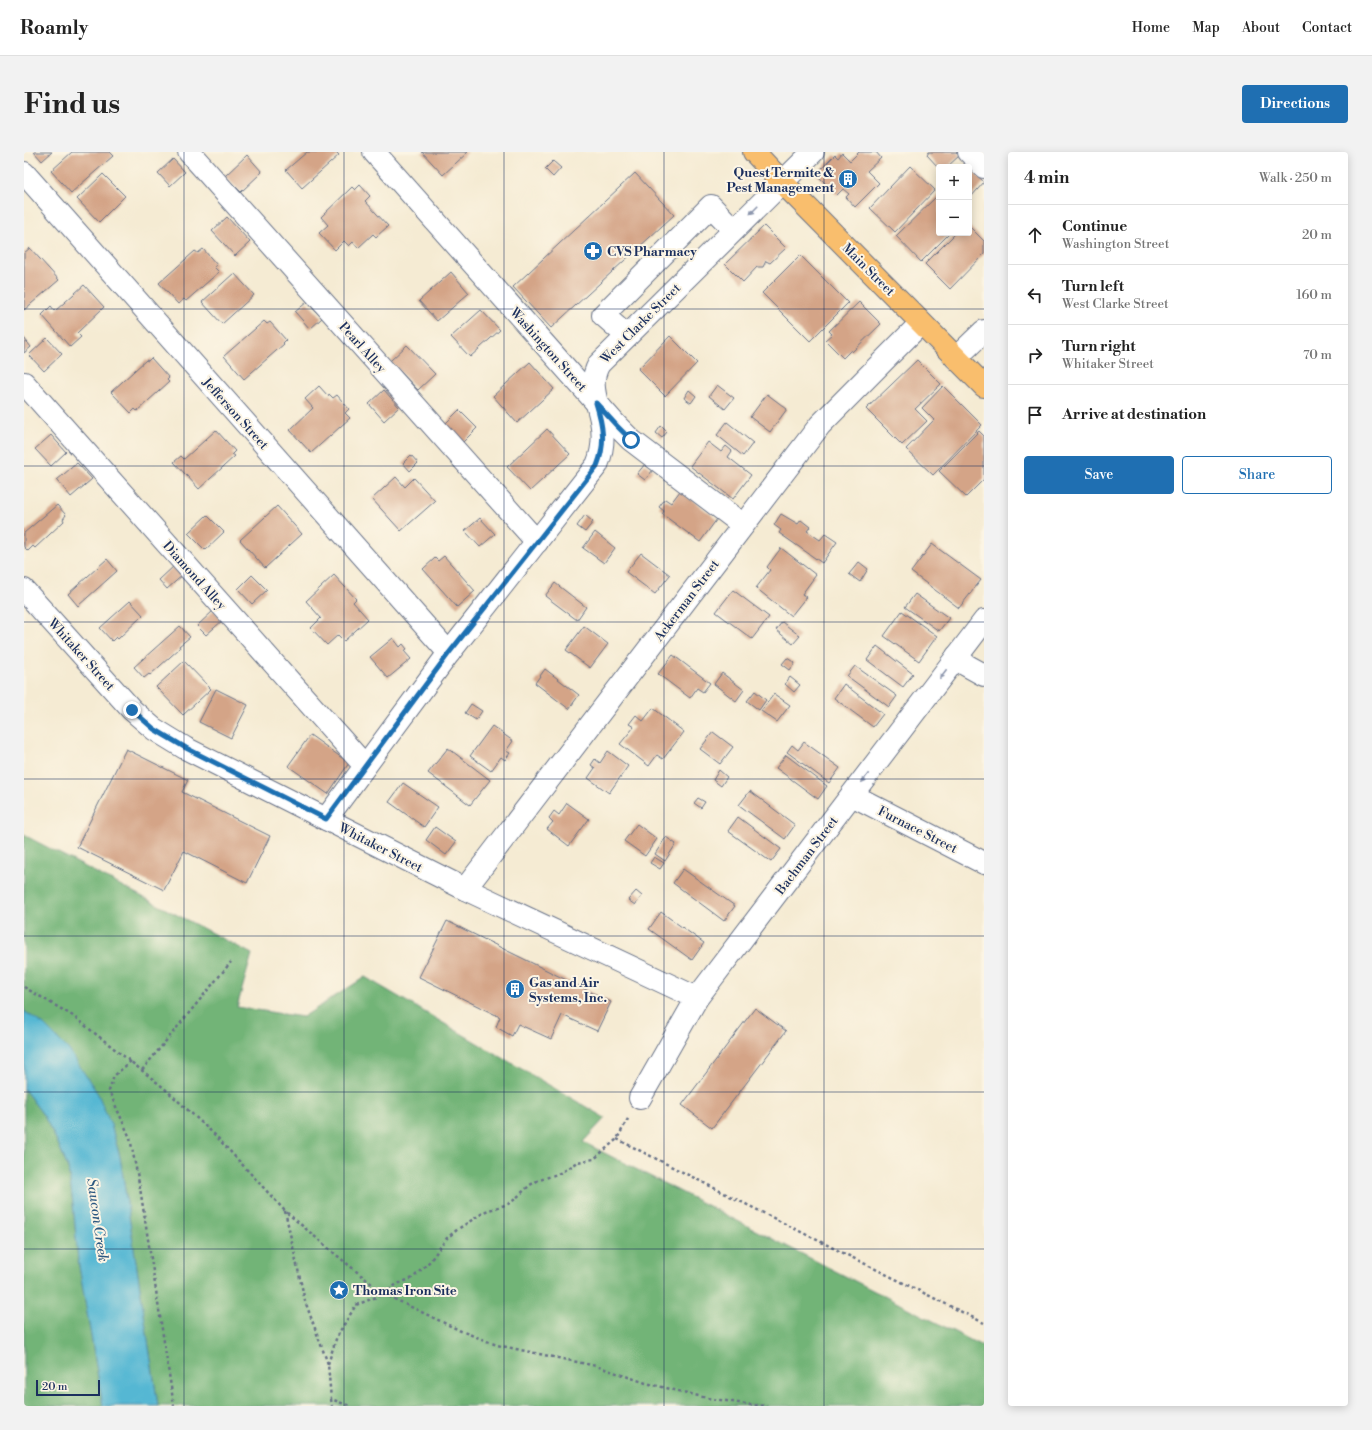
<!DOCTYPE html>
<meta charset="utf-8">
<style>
body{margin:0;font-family:"Libre Bodoni",serif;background:#f2f2f2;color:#222}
.controls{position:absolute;right:12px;top:12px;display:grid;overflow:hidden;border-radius:4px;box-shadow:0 2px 10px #0003}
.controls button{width:36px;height:36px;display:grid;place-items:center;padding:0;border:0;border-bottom:1px solid #e0e0e0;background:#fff;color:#222;font:20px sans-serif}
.scale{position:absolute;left:12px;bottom:10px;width:64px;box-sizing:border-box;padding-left:4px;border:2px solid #1b2f5e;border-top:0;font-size:11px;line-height:14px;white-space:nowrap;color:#1b2f5e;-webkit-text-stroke:3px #fcf5e5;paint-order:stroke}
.stop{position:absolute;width:12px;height:12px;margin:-9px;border:3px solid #1f6fb2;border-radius:50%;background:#fff}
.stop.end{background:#1f6fb2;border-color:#fff;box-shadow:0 1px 4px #0008}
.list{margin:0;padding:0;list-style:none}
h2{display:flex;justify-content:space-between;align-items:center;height:52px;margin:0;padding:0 16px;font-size:17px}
h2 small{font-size:13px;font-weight:400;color:#767676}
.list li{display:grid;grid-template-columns:26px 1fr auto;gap:12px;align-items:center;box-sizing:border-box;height:60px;padding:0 16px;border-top:1px solid #e0e0e0}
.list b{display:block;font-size:15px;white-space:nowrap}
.list p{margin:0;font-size:13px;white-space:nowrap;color:#767676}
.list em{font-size:13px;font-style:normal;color:#767676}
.actions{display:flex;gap:8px;padding:12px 16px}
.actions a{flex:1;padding:9px 0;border:1px solid #1f6fb2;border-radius:4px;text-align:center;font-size:14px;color:#1f6fb2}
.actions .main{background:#1f6fb2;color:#fff}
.icon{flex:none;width:22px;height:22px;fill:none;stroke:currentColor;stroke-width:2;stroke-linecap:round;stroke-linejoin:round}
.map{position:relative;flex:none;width:960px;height:1254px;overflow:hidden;border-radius:4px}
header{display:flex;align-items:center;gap:24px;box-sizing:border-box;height:56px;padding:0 20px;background:#fff;border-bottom:1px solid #e0e0e0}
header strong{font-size:19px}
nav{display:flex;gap:22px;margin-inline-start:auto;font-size:14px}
.intro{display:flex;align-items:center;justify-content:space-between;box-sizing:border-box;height:96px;padding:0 24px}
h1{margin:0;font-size:28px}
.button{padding:10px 18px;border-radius:4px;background:#1f6fb2;color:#fff;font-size:14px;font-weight:700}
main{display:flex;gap:24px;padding:0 24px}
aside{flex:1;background:#fff;border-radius:4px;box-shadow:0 2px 10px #0003}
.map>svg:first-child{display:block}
.forest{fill:#72b477;stroke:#46726a}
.water{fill:#55b7d3;stroke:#387398}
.building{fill:#d4a487}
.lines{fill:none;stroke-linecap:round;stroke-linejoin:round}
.minor-casing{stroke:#677187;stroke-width:24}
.major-casing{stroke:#677187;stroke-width:24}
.path{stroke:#677187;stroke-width:2.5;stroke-dasharray:3 3;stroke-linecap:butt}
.minor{stroke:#fff;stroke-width:22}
.major{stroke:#f9be6d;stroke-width:22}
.oneway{fill:#8d97ae}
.route{stroke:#1f6fb2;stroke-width:5}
.grid{fill:none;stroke:#1b2f5e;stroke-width:1;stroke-opacity:0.55}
.labels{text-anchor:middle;stroke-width:4;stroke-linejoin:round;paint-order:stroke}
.poi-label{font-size:13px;font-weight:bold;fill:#1b2f5e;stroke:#fcf5e5;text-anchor:start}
.street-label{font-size:13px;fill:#1b2f5e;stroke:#fcf5e5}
.water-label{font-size:14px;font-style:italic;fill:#2c5881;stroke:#fcf5e5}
</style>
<header>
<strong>Roamly</strong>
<nav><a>Home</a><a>Map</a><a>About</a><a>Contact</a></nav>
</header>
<div class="intro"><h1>Find us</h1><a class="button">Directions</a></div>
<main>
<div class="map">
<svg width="960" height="1254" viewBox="0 0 960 1254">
<rect width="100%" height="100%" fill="#fcf5e5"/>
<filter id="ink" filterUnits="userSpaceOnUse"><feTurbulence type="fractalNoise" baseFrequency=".025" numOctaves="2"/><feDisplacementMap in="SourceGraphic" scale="8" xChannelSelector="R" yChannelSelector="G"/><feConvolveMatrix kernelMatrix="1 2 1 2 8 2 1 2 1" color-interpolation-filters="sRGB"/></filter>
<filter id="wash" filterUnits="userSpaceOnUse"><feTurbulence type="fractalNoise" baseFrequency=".012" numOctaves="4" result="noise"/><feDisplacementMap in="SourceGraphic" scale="16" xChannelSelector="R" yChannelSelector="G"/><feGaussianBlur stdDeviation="0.9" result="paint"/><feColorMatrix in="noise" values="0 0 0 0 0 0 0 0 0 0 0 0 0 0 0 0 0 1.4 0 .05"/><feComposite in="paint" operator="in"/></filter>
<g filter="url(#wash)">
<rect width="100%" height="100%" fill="#f5ebd3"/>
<g class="forest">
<polygon points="0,683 228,802 213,855 279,865 341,825 581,966 559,990 960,1195 960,1254 134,1254 96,1005 87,973 20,873 0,859"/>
<polygon points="0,937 20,964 34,991 44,1016 49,1051 54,1108 79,1254 0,1254"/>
</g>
<polygon class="water" points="0,859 20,873 45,898 74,942 87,973 96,1005 134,1254 79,1254 54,1108 49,1051 44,1016 34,991 20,964 0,937"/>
<g id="blocks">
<g class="building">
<polygon points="10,0 28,0 18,9"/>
<polygon points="48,0 85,0 89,4 47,41 27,19"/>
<polygon points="283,0 312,0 315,3 278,36 262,18"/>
<polygon points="398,0 444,0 419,23"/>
<polygon points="835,0 852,0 857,6 843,19 855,31 831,55 822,45 825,42 819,37 813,43 792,22 811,3 814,6 818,1 826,9"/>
<polygon points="905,0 932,0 936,3 923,15 914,15 903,3"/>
<polygon points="223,3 238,20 217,40 201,24"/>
<polygon points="149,7 161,20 146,34 134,21"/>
<polygon points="529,9 537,16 529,25 521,17"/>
<polygon points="886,14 911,38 871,80 846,56"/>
<polygon points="945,16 960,30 947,45 945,44"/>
<polygon points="611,21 650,63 527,176 489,135"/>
<polygon points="79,22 101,44 75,70 53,47"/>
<polygon points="336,33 346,44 341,49 364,74 352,85 349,82 334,96 329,90 325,94 320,89 311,98 295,81 304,73 297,65 328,35 331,38"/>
<polygon points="914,43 915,44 915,81 926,81 897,110 872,84"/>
<polygon points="203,65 226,90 211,104 188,79"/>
<polygon points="740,74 762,96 746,111 742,109 739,115 733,115 719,130 701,112"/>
<polygon points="945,74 960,89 960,102 926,137 901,112 932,81 945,81"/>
<polygon points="6,96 35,128 0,158 0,101"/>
<polygon points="179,97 193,113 190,115 195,120 162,149 160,147 154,152 135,131 171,99 174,101"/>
<polygon points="776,103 824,151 786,189 738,141"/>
<polygon points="427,120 445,141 413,169 395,149"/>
<polygon points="210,121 230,143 198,172 178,150"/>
<polygon points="60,133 80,155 53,181 57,185 46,195 18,163 27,154 31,159"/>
<polygon points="283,150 298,166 286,177 271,160"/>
<polygon points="835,150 857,172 828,200 827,198 819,206 801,188 808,182 805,179"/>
<polygon points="457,158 476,178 446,205 427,185"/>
<polygon points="240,169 243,172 246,170 262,188 259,191 260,192 220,227 200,204"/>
<polygon points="646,184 673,211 641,244 614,217"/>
<polygon points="0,186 7,195 0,201"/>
<polygon points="23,186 38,202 20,219 5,203"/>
<polygon points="383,193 411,222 394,238 366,209"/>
<polygon points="127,206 145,226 143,228 145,230 113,259 111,257 107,261 87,240 122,208 124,209"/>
<polygon points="893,208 917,232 891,257 903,269 878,293 842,257"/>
<polygon points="506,210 530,237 493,271 469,244"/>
<polygon points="693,233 710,246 701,257 685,244"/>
<polygon points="295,234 304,244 305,242 309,246 313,243 325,257 321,261 326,266 287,301 266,278 289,256 281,247"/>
<polygon points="919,234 958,273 909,323 882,297 910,268 898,256"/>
<polygon points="360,238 375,255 360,269 345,252"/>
<polygon points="665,238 672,244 667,251 660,246"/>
<polygon points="743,242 763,257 746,280 726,265"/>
<polygon points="435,258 453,276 436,293 418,275"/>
<polygon points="703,270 729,291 719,304 693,283"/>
<polygon points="637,274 643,280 638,286 632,281"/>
<polygon points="523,277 546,302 506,339 483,315"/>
<polygon points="192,278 211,299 208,302 211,304 175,337 150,310 157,304 160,307"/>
<polygon points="955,279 960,284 960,327 942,345 915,319"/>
<polygon points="27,283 42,300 27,314 11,297"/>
<polygon points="684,290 697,300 702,294 708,299 704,305 727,323 709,347 666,314"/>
<polygon points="387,303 394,311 386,319 379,311"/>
<polygon points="53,311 68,327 47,345 33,328"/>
<polygon points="621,312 629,318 621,328 613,322"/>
<polygon points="372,325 381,335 390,326 411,349 377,379 348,347"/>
<polygon points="656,339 693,367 676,390 638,362 640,359 635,355 641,347 647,351"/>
<polygon points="33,353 42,363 39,367 40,369 11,396 9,394 4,399 0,395 0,381"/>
<polygon points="253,354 278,382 241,416 216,388"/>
<polygon points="757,362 774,372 777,368 786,375 783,379 796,388 801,382 813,390 798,411 755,381 757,378 750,373"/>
<polygon points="183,363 200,380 181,398 164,381"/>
<polygon points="561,363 569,370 561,380 553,374"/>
<polygon points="456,366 471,382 456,395 441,379"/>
<polygon points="571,380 591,396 580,411 559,396"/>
<polygon points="908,392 957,428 935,456 887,420"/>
<polygon points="757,396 792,423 778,442 782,445 767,464 732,436 746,418 743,415"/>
<polygon points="617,401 646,423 631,442 602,420"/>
<polygon points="420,404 451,439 433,455 399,417 411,406 414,409"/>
<polygon points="83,407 93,419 54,454 44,442"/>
<polygon points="835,410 844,417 836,430 825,422"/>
<polygon points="151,413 160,422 143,437 135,428"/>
<polygon points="228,423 243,438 228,452 214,437"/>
<polygon points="310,423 332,447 329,450 344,467 320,489 314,483 303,493 287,476 297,466 282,449"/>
<polygon points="531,431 562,455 553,468 521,444"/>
<polygon points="709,438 745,465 728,487 692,460"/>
<polygon points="891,442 925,466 915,479 881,455"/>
<polygon points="106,449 119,463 94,487 92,485 88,489 76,476"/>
<polygon points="190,458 199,468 182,483 173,474"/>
<polygon points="878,459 913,484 895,509 860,484"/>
<polygon points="758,470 776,484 769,492 752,478"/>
<polygon points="156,474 166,485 155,494 156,496 126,523 125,522 120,526 110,515"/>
<polygon points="560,474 584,492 566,516 542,498"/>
<polygon points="369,486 376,495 379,492 383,497 380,499 387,507 364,526 346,505"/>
<polygon points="853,494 889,522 879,535 843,508"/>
<polygon points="649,503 686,531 679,540 673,536 666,546 634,522"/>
<polygon points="763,506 771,511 766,518 758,512"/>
<polygon points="160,509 187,537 159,563 132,535"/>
<polygon points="831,514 873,544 865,555 823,524"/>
<polygon points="521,517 555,543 545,557 511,531"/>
<polygon points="698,521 720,538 712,549 690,532"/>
<polygon points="766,525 776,533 770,540 761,532"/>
<polygon points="820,532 859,562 849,575 810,546"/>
<polygon points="192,537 224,553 207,586 175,570"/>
<polygon points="731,539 742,548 735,558 723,549"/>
<polygon points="750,542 766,553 753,570 737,559"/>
<polygon points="447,552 458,559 452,568 441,561"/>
<polygon points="629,556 660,580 639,607 633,603 625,614 596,592 610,575 605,572 612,563 619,569"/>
<polygon points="468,574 489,589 482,599 486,601 481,608 477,605 467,619 446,604"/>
<polygon points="689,580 709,595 696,612 676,597"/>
<polygon points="286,583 325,611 304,642 264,614"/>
<polygon points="780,590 816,616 805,631 763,600 768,593 774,598"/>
<polygon points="424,596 466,628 446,653 404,621"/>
<polygon points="102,597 164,628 158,640 246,684 223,731 160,699 140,738 53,695"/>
<polygon points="584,599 604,614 585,641 564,626 571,616 567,613 571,607 576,611"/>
<polygon points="762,603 803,634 794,647 752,616"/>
<polygon points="695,618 703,625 697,634 689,628"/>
<polygon points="379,631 414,655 400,675 365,650"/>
<polygon points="726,639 771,673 761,687 715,653"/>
<polygon points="674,646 681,650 677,656 670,651"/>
<polygon points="543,651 565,667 545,694 523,677 529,670 525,666 530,659 535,663"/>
<polygon points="714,665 757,697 747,710 704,679"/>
<polygon points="613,672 633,687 621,704 600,689"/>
<polygon points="411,675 432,690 422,703 402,688"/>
<polygon points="642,685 652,692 641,709 631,702"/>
<polygon points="630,705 640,711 636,717 626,711"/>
<polygon points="659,717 711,754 700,769 649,731"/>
<polygon points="612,739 618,744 611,753 604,748"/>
<polygon points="637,760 680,791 668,808 625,777"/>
<polygon points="423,769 587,850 573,879 538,863 527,887 494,872 488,884 472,875 476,865 395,825"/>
<polygon points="731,856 762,879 688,976 658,953"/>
</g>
</g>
</g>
<g filter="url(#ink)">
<use href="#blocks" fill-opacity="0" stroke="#677187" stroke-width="1"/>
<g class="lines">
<defs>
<g id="minor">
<polyline points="165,0 513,390"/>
<polyline points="350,0 593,274 607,288 719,373"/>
<polyline points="945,0 960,15"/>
<polyline points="0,21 425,501"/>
<polyline points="603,184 579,163 687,54 710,78"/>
<polyline points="932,206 960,179"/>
<polyline points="0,231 341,614"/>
<polyline points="0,438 108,558 130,577 161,596 441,737 673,846"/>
<polyline points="933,504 942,513 960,523"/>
<polyline points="828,643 960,711"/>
<path d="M302,667L425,501L573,313C579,299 580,284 577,268C573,248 564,231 575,212L789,0"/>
<polyline points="441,737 796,273 897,171"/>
<polyline points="616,946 673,846 960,469"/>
</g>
<polyline id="major" points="730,0 758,30 960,234"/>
</defs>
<use href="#minor" class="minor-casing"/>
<use href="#major" class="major-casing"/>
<g class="path">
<polyline points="0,835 49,864 140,936 191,983 261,1059 310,1101 360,1142 437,1179 473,1193 572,1214 622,1231 683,1246 728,1253 743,1254"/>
<polyline points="107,909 90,924 85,939 106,986 116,1036 150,1254"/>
<polyline points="118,918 207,810"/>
<polyline points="593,987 781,1082 960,1171"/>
<polyline points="261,1059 281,1149 304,1212 307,1247 326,1254"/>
<polyline points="304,1212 313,1184 332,1153 360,1142 373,1132 389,1126 406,1109 423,1086 434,1077 462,1059 484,1052 490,1048 506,1033 513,1029 536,1021 553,1010 570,1007 593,987 605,965"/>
<polyline points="307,1247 308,1254"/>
</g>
<use href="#minor" class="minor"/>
<use href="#major" class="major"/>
</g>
<defs><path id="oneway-solid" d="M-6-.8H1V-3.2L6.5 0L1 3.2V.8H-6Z"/></defs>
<g class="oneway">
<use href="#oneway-solid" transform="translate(730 58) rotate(135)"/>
<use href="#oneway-solid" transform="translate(919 522) rotate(127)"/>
<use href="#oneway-solid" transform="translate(841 626) rotate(127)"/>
</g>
</g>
<g class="lines" filter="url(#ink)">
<path class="route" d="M108,558L130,577L162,596L302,667L425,501L573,314C582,292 579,273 572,251L593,274L607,288"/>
</g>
<path class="grid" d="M160,0V1254M320,0V1254M480,0V1254M640,0V1254M800,0V1254M0,157H960M0,314H960M0,470H960M0,627H960M0,784H960M0,940H960M0,1097H960"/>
<defs>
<symbol id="building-disc" viewBox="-11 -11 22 22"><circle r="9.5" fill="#1f6fb2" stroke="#fcf5e5"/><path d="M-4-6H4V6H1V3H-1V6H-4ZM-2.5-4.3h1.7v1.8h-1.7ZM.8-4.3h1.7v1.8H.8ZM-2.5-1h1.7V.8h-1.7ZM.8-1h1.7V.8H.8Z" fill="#fff"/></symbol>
<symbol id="pharmacy-disc" viewBox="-11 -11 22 22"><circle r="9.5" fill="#1f6fb2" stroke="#fcf5e5"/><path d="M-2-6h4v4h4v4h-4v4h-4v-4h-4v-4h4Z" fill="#fff"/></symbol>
<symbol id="sight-disc" viewBox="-11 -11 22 22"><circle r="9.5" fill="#1f6fb2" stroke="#fcf5e5"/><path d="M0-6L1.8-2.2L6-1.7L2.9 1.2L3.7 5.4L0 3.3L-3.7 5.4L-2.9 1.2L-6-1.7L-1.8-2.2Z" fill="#fff"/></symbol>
</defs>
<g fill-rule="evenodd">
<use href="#building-disc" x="813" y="16" width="22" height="22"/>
<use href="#pharmacy-disc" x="558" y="88" width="22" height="22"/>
<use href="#building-disc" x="480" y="826" width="22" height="22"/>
<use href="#sight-disc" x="304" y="1127" width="22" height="22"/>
</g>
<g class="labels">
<g class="poi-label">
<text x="810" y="25" text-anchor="end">Quest Termite &amp;<tspan x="810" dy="15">Pest Management</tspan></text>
<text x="583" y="104">CVS Pharmacy</text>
<text x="505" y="835">Gas and Air<tspan x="505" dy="15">Systems, Inc.</tspan></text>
<text x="329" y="1143">Thomas Iron Site</text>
</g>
<g class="street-label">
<text transform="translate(845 117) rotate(45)" y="5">Main Street</text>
<text transform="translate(616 171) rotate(-45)" y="5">West Clarke Street</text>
<text transform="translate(339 195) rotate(48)" y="5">Pearl Alley</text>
<text transform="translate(525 197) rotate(48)" y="5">Washington Street</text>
<text transform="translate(212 261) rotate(48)" y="5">Jefferson Street</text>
<text transform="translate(171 423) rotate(48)" y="5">Diamond Alley</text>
<text transform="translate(662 448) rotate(-53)" y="5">Ackerman Street</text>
<text transform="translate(58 502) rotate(48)" y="5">Whitaker Street</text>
<text transform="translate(894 677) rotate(27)" y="5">Furnace Street</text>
<text transform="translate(357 695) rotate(27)" y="5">Whitaker Street</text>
<text transform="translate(782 703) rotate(-53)" y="5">Bachman Street</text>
</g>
<g class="water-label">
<text transform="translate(74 1068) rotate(82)" y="5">Saucon Creek</text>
</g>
</g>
</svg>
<div class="controls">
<button>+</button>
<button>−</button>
</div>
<div class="scale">20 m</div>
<div class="stop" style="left:607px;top:288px"></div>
<div class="stop end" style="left:108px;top:558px"></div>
</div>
<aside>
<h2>4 min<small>Walk · 250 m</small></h2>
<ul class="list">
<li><svg class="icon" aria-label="ahead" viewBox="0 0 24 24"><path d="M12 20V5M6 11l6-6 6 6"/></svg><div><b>Continue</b><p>Washington Street</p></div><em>20 m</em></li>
<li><svg class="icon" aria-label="left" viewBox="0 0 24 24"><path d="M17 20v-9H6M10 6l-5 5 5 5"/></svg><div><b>Turn left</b><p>West Clarke Street</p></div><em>160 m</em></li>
<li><svg class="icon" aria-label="right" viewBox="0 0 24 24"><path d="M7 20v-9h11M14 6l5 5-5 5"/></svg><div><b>Turn right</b><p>Whitaker Street</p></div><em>70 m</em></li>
<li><svg class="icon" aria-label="arrive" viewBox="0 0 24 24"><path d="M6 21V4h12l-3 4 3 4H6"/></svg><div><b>Arrive at destination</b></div></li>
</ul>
<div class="actions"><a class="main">Save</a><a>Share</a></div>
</aside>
</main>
